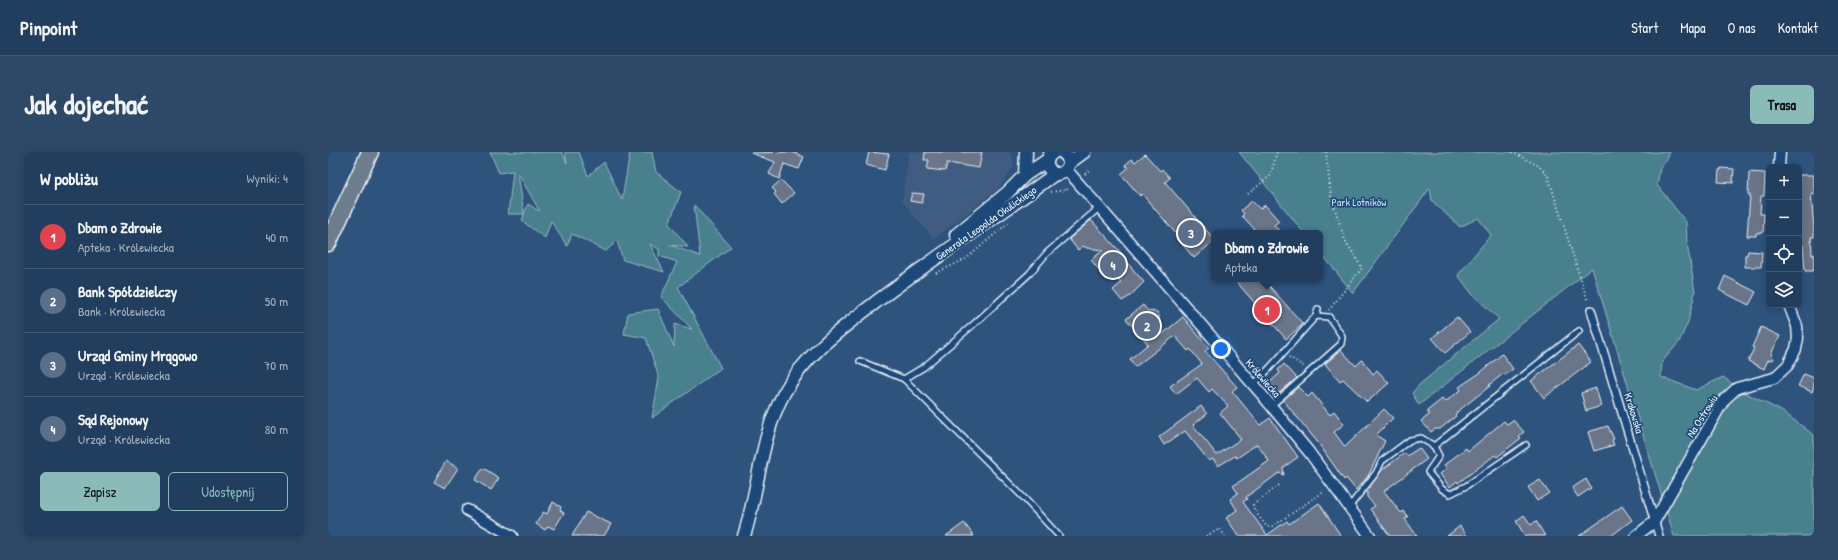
<!DOCTYPE html>
<html lang="pl">
<meta charset="utf-8">
<style>
body{margin:0;font-family:"Patrick Hand",sans-serif;background:#2e4967;color:#f1f3f6}
.controls{position:absolute;right:12px;top:12px;display:grid;overflow:hidden;border-radius:6px;box-shadow:0 2px 10px #0003}
.controls button{width:36px;height:36px;display:grid;place-items:center;padding:0;border:0;border-bottom:1px solid #3f5773;background:#223e5e;color:#f1f3f6;font:20px sans-serif}
.you{position:absolute;left:893px;top:197px;width:14px;height:14px;margin:-10px;border:3px solid #fff;border-radius:50%;background:#1a73e8;box-shadow:0 0 0 6px #1a73e833}
.badge{display:grid;place-items:center;width:26px;height:26px;border-radius:50%;background:#8bbbb9;color:#fff;font-size:13px;font-weight:700}
.pin{position:absolute;translate:-50% -50%;border:2px solid #fff;box-shadow:0 1px 4px #0006}
.popup{position:absolute;left:883px;top:78px;width:112px;height:52px;box-sizing:border-box;display:grid;place-content:center;border-radius:6px;background:#223e5e;filter:drop-shadow(0 1px 3px #0005);font-size:13px;white-space:nowrap;color:#a2aebc}
.popup b{font-size:15px;color:#f1f3f6}
.popup::after{content:'';position:absolute;left:50%;top:100%;margin-left:-8px;border:8px solid transparent;border-top-color:#223e5e}
.list{margin:0;padding:0;list-style:none}
h2{display:flex;justify-content:space-between;align-items:center;height:52px;margin:0;padding:0 16px;font-size:17px}
h2 small{font-size:13px;font-weight:400;color:#a2aebc}
.list li{display:grid;grid-template-columns:26px 1fr auto;gap:12px;align-items:center;box-sizing:border-box;height:64px;padding:0 16px;border-top:1px solid #3f5773}
.list b{display:block;font-size:15px;white-space:nowrap}
.list p{margin:0;font-size:13px;white-space:nowrap;color:#a2aebc}
.list em{font-size:13px;font-style:normal;color:#a2aebc}
.actions{display:flex;gap:8px;padding:12px 16px}
.actions a{flex:1;padding:9px 0;border:1px solid #8bbbb9;border-radius:6px;text-align:center;font-size:14px;color:#8bbbb9}
.actions .main{background:#8bbbb9;color:#111}
.icon{flex:none;width:22px;height:22px;fill:none;stroke:currentColor;stroke-width:2;stroke-linecap:round;stroke-linejoin:round}
.map{position:relative;flex:none;width:1486px;height:384px;overflow:hidden;border-radius:6px}
header{display:flex;align-items:center;gap:24px;box-sizing:border-box;height:56px;padding:0 20px;background:#223e5e;border-bottom:1px solid #3f5773}
header strong{font-size:19px}
nav{display:flex;gap:22px;margin-inline-start:auto;font-size:14px}
.intro{display:flex;align-items:center;justify-content:space-between;box-sizing:border-box;height:96px;padding:0 24px}
h1{margin:0;font-size:28px}
.button{padding:10px 18px;border-radius:6px;background:#8bbbb9;color:#111;font-size:14px;font-weight:700}
main{display:flex;gap:24px;padding:0 24px}
aside{flex:1;background:#223e5e;border-radius:6px;box-shadow:0 2px 10px #0003}
.map>svg:first-child{display:block}
.built{fill:#405d81}
.green{fill:#4a808e;stroke:#99b8c3;fill-rule:evenodd}
.building{fill:#6a7589;stroke:#e8f1f8}
.lines{fill:none;stroke-linecap:round;stroke-linejoin:round}
.service-casing{stroke:#e8f1f8;stroke-width:8}
.pedestrian-casing{stroke:#e8f1f8;stroke-width:10}
.minor-casing{stroke:#e8f1f8;stroke-width:13}
.tertiary-casing{stroke:#e8f1f8;stroke-width:15}
.primary-casing{stroke:#e8f1f8;stroke-width:19}
.path{stroke:#e8f1f8;stroke-width:2;stroke-dasharray:1 3;stroke-linecap:butt}
.service{stroke:#1f4a7a;stroke-width:5}
.pedestrian{stroke:#1f4a7a;stroke-width:7}
.minor{stroke:#1f4a7a;stroke-width:10}
.tertiary{stroke:#1f4a7a;stroke-width:12}
.primary{stroke:#6c7d8b;stroke-width:16}
.labels{text-anchor:middle;stroke-width:3.5;stroke-linejoin:round;paint-order:stroke}
.park-label{font-size:11px;fill:#d0e0e8;stroke:#1f4a7a}
.street-label{font-size:11px;fill:#e8f1f8;stroke:#1f4a7a}
</style>
<header>
<strong>Pinpoint</strong>
<nav><a>Start</a><a>Mapa</a><a>O nas</a><a>Kontakt</a></nav>
</header>
<div class="intro"><h1>Jak dojechać</h1><a class="button">Trasa</a></div>
<main>
<aside>
<h2>W pobliżu<small>Wyniki: 4</small></h2>
<ul class="list">
<li><span class="badge" style="background:#e0444e">1</span><div><b>Dbam o Zdrowie</b><p>Apteka · Królewiecka</p></div><em>40 m</em></li>
<li><span class="badge" style="background:#5c6f8a">2</span><div><b>Bank Spółdzielczy</b><p>Bank · Królewiecka</p></div><em>50 m</em></li>
<li><span class="badge" style="background:#5c6f8a">3</span><div><b>Urząd Gminy Mrągowo</b><p>Urząd · Królewiecka</p></div><em>70 m</em></li>
<li><span class="badge" style="background:#5c6f8a">4</span><div><b>Sąd Rejonowy</b><p>Urząd · Królewiecka</p></div><em>80 m</em></li>
</ul>
<div class="actions"><a class="main">Zapisz</a><a>Udostępnij</a></div>
</aside>
<div class="map">
<svg width="1486" height="384" viewBox="0 0 1486 384">
<rect width="100%" height="100%" fill="#2e537d"/>
<filter id="ink" filterUnits="userSpaceOnUse"><feTurbulence type="fractalNoise" baseFrequency=".025" numOctaves="2"/><feDisplacementMap in="SourceGraphic" scale="8" xChannelSelector="R" yChannelSelector="G"/><feConvolveMatrix kernelMatrix="1 2 1 2 8 2 1 2 1" color-interpolation-filters="sRGB"/></filter>
<g filter="url(#ink)">
<polygon class="built" points="581,0 681,0 685,8 685,15 671,36 606,87 574,49"/>
<g class="green">
<path d="M162,0H234L239,11L237,0H251L260,24L276,10L294,48L302,0H324L328,20L353,40L341,72L360,95L342,93L372,104L366,53L403,95L350,135L393,216L324,266L331,226L318,186L296,182L300,161L330,157L346,195L347,172L364,177L333,145L349,110L331,104V97L322,92L336,120L295,108L289,89L278,99L244,82L239,94L223,69L217,86L194,69L196,62H180L185,19L171,21ZM190,21L211,58V59L200,52L196,62Z"/>
<polygon points="911,0 1342,0 1339,8 1332,16 1329,33 1358,70 1359,91 1367,140 1360,170 1351,190 1334,210 1333,225 1368,238 1395,225 1414,239 1455,260 1486,283 1486,384 1346,384 1264,116 1091,253 1084,241 1092,232 1171,167 1144,142 1130,123 1163,83 1150,66 1132,75 1104,49 1102,36 1025,141 992,100 992,81 976,81"/>
</g>
<g class="building">
<polygon points="464,0 476,5 471,17 456,12 451,27 441,22 447,10 423,1"/>
<polygon points="541,0 561,2 557,18 538,13"/>
<polygon points="597,0 654,0 651,16 619,11 617,19 599,17 601,8 596,8"/>
<polygon points="817,2 832,19 834,17 842,26 837,30 886,87 886,89 866,106 847,84 849,83 838,70 814,42 812,44 793,22 800,16 797,13 804,7 807,10"/>
<polygon points="1393,16 1406,17 1405,31 1390,30 1391,18 1393,18"/>
<polygon points="1421,20 1437,21 1436,44 1433,44 1432,62 1436,62 1435,81 1428,81 1428,84 1419,84 1422,43 1420,43"/>
<polygon points="1471,23 1486,23 1486,43 1483,42 1486,76 1486,85 1483,85 1484,103 1486,102 1486,118 1484,119 1477,119 1475,93 1472,93"/>
<polygon points="453,28 466,41 454,52 446,42 448,40 444,36"/>
<polygon points="584,41 596,42 594,51 582,49"/>
<polygon points="924,49 932,57 937,53 951,69 946,73 953,81 930,81 920,70 914,64 916,62 913,58"/>
<polygon points="763,68 798,106 796,107 816,130 802,144 794,149 785,138 793,131 782,118 776,124 763,108 775,98 759,96 755,94 750,98 741,87"/>
<polygon points="1420,99 1434,100 1433,115 1417,115 1417,103 1419,103"/>
<polygon points="1397,124 1428,140 1421,153 1391,138"/>
<polygon points="906,127 935,127 975,172 958,187"/>
<polygon points="815,153 820,159 829,160 831,163 832,184 855,165 881,196 877,199 909,235 904,239 932,273 942,266 970,305 955,316 956,323 951,321 918,345 919,347 915,350 939,383 959,369 961,372 991,351 1013,384 911,384 898,366 909,358 902,347 910,341 905,334 941,309 929,292 909,306 907,304 890,314 885,307 881,309 857,279 836,293 831,285 873,254 879,262 865,273 889,303 913,287 892,261 900,254 884,237 881,240 869,226 848,242 842,234 874,212 862,197 860,199 847,184 807,215 802,207 820,192 798,167"/>
<polygon points="1129,165 1142,180 1117,201 1104,186"/>
<polygon points="1433,175 1452,184 1443,202 1446,207 1440,208 1436,217 1420,209 1426,196 1424,195"/>
<polygon points="1250,193 1263,210 1216,246 1203,229"/>
<polygon points="1013,198 1028,214 1034,208 1045,222 1049,218 1061,231 1039,250 1015,227 1012,229 997,212"/>
<polygon points="1174,202 1185,217 1177,223 1175,222 1161,233 1162,234 1129,260 1127,263 1128,264 1112,277 1107,277 1103,280 1093,269 1101,263 1099,259 1114,247 1117,250 1133,238 1131,235 1152,221"/>
<polygon points="956,212 969,226 950,242 941,231 952,221 950,218"/>
<polygon points="1476,222 1486,226 1486,234 1484,240 1470,234"/>
<polygon points="970,235 980,245 984,241 1002,263 1006,259 1016,272 1006,280 1017,295 1056,257 1065,266 1048,283 1057,289 1040,324 1028,338 1018,326 1016,328 991,292 955,248"/>
<polygon points="1268,236 1273,254 1258,259 1253,241"/>
<polygon points="1185,268 1196,280 1191,284 1193,286 1169,305 1167,303 1130,331 1129,329 1122,335 1112,322 1119,316 1116,313 1138,296 1140,299 1176,269 1179,272"/>
<polygon points="1280,274 1286,287 1284,288 1286,293 1266,299 1260,280"/>
<polygon points="1091,296 1099,307 1056,339 1073,361 1075,359 1080,365 1077,367 1089,384 1062,384 1042,357 1047,354 1039,345 1039,338 1054,318 1074,303 1077,301 1079,304"/>
<polygon points="118,309 130,316 117,336 106,330"/>
<polygon points="155,316 171,326 163,338 147,328"/>
<polygon points="1258,327 1263,336 1250,345 1244,336"/>
<polygon points="1212,328 1221,341 1209,349 1200,335"/>
<polygon points="225,350 233,355 232,358 236,361 226,377 220,374 217,378 208,372 215,360 219,362"/>
<polygon points="1294,354 1304,368 1283,384 1251,384"/>
<polygon points="258,360 283,372 276,384 244,384"/>
<polygon points="1196,363 1203,373 1208,369 1217,384 1197,384 1188,369"/>
<polygon points="636,371 646,384 618,384"/>
<polygon points="1132,374 1139,384 1119,384"/>
</g>
<g class="lines">
<defs>
<g id="service">
<polyline points="532,209 576,227 696,346 731,384"/>
<polyline points="576,227 596,215 647,171 701,122 719,101 772,55"/>
<path d="M925,233C948,211 967,187 988,164L990,157"/>
<polyline points="943,254 1013,192 1014,184 1001,165 988,164"/>
<polyline points="1106,294 1111,304 1100,320 1114,337 1122,342 1138,334 1198,293"/>
<polyline points="1021,355 1048,321 1054,309 1082,288 1093,286 1106,294 1251,179"/>
</g>
<polyline id="pedestrian" points="1263,158 1331,384"/>
<g id="minor">
<polyline points="1451,15 1452,0"/>
<polyline points="739,18 935,244 981,300 1042,384"/>
<polyline points="139,358 184,384"/>
<polyline points="1308,384 1326,370 1396,248 1409,236 1446,226 1460,213 1468,197 1470,186 1469,174 1461,153"/>
</g>
<g id="tertiary">
<path d="M726,0L721,4L718,12L724,21C739,26 747,8 734,0"/>
<polyline points="741,11 756,0"/>
<polyline points="697,23 698,0"/>
<polyline points="628,83 679,41 697,23 718,9"/>
<path d="M416,384C431,337 432,285 456,241C478,201 517,174 552,147C610,103 670,64 727,22"/>
</g>
<polyline id="primary" points="0,91 42,0"/>
</defs>
<use href="#service" class="service-casing"/>
<use href="#pedestrian" class="pedestrian-casing"/>
<use href="#minor" class="minor-casing"/>
<use href="#tertiary" class="tertiary-casing"/>
<use href="#primary" class="primary-casing"/>
<g class="path">
<polyline points="998,0 1003,45 1017,88 1034,116 1001,158"/>
<polyline points="1184,0 1211,14 1220,24 1260,150"/>
<polyline points="757,22 762,18"/>
<polyline points="723,40 738,38 741,36"/>
<polyline points="920,42 942,24 949,0"/>
<polyline points="608,121 638,107 681,70"/>
<polyline points="961,205 977,215"/>
<polyline points="951,333 925,353 926,358 939,375 945,374 997,339"/>
<polyline points="878,384 892,377 897,384"/>
</g>
<use href="#service" class="service"/>
<use href="#pedestrian" class="pedestrian"/>
<use href="#minor" class="minor"/>
<use href="#tertiary" class="tertiary"/>
<use href="#primary" class="primary"/>
</g>
</g>
<g class="labels">
<g class="park-label">
<text x="1031" y="54">Park Lotników</text>
</g>
<g class="street-label">
<text transform="translate(658 71) rotate(-35)" y="4">Generała Leopolda Okulickiego</text>
<text transform="translate(935 226) rotate(49)" y="4">Królewiecka</text>
<text transform="translate(1306 261) rotate(73)" y="4">Krakowska</text>
<text transform="translate(1374 264) rotate(-58)" y="4">Na Ostrowiu</text>
</g>
</g>
</svg>
<div class="controls">
<button>+</button>
<button>−</button>
<button><svg class="icon" aria-label="locate" viewBox="0 0 24 24"><circle cx="12" cy="12" r="6"/><path d="M12 2v4M12 18v4M2 12h4M18 12h4"/></svg></button>
<button><svg class="icon" aria-label="layers" viewBox="0 0 24 24"><path d="M12 4l9 5-9 5-9-5zM3 14l9 5 9-5"/></svg></button>
</div>
<div class="you"></div>
<div class="pin badge" style="left:939px;top:158px;background:#e0444e">1</div>
<div class="popup"><b>Dbam o Zdrowie</b>Apteka</div>
<div class="pin badge" style="left:819px;top:174px;background:#5c6f8a">2</div>
<div class="pin badge" style="left:863px;top:81px;background:#5c6f8a">3</div>
<div class="pin badge" style="left:785px;top:113px;background:#5c6f8a">4</div>
</div>
</main>
